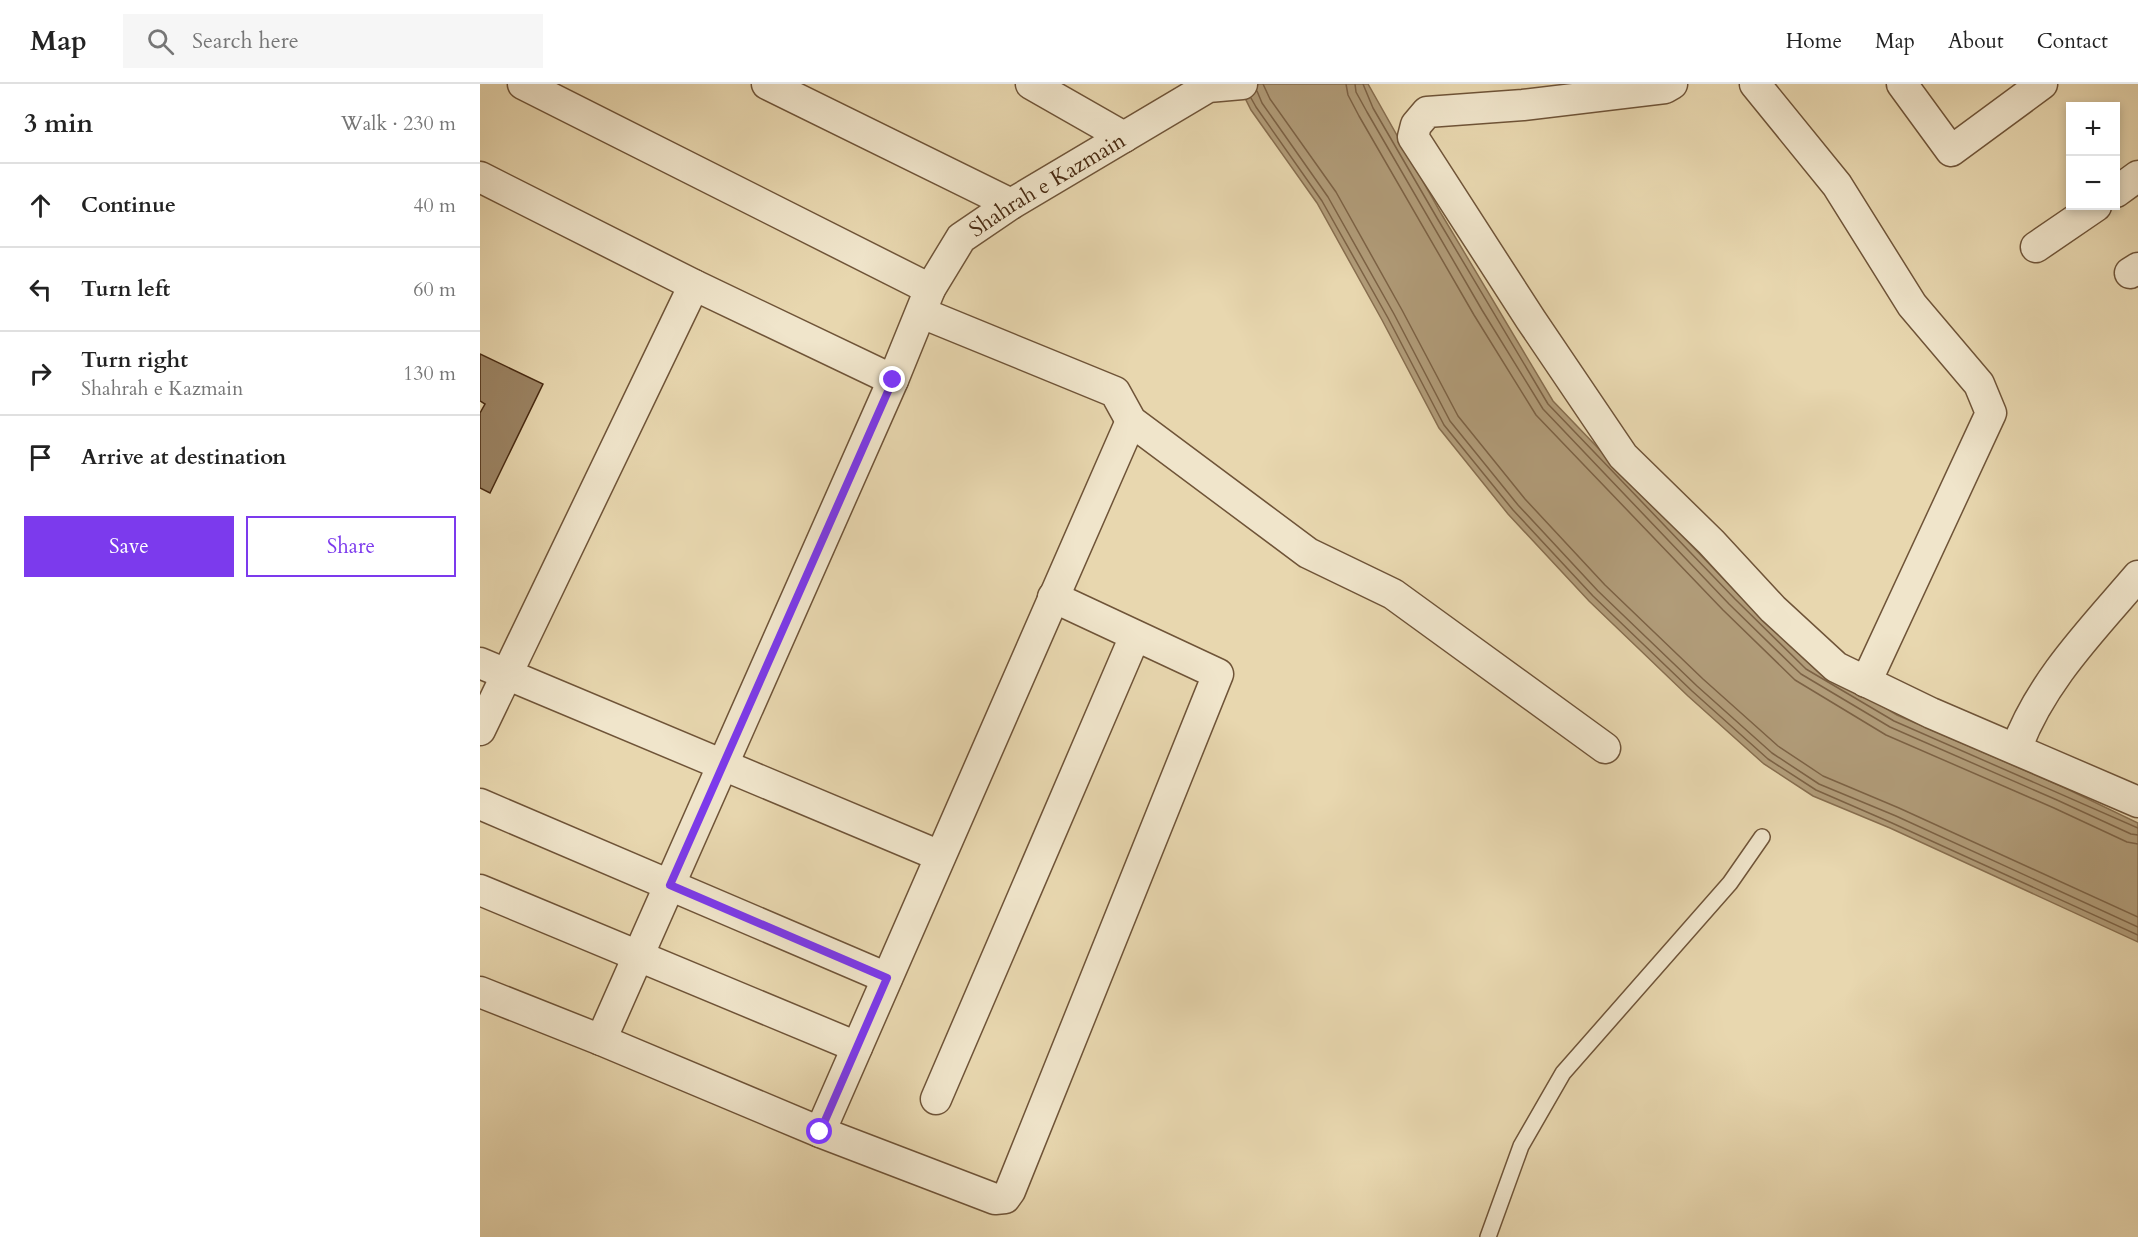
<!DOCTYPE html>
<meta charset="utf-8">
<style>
body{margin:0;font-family:Cardo,serif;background:#f6f6f6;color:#222}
.controls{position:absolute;right:18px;top:18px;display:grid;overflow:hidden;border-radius:0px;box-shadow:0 3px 9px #0003}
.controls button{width:54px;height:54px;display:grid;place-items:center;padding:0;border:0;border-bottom:2px solid #e0e0e0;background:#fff;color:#222;font:30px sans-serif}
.stop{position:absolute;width:18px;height:18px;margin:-14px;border:4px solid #7c3aed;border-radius:50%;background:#fff}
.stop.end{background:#7c3aed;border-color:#fff;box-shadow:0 2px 6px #0008}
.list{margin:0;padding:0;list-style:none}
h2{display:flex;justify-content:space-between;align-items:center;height:78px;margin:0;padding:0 24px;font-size:26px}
h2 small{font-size:20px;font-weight:400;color:#767676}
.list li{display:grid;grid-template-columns:39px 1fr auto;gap:18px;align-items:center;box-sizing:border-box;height:84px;padding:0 24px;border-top:2px solid #e0e0e0}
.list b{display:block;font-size:22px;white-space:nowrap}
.list p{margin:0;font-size:20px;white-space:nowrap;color:#767676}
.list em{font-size:20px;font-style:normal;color:#767676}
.actions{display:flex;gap:12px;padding:18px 24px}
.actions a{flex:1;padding:14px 0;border:2px solid #7c3aed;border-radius:0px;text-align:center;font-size:21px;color:#7c3aed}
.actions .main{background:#7c3aed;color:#fff}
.icon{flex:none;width:33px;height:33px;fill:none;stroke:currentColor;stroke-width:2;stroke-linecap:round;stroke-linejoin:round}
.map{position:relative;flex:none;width:1658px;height:1153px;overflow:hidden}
header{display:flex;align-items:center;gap:36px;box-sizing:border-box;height:84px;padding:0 30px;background:#fff;border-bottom:2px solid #e0e0e0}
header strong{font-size:28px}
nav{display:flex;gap:33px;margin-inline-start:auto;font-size:21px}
.search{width:420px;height:54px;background:#f6f6f6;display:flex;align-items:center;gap:15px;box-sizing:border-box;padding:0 21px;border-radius:0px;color:#767676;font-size:22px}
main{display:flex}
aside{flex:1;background:#fff}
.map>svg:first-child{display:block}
.water{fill:#b19c79;stroke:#876e4f;stroke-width:1.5}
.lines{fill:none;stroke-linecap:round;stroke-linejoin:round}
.shore{stroke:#7c6245;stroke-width:1.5}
.building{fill:#9b8363;stroke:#472911;stroke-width:1.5}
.service-casing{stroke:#6f5438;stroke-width:18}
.minor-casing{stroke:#6f5438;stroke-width:33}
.service{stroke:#f0e5cb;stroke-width:15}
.minor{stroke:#f0e5cb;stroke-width:30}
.route{stroke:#7c3aed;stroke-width:8}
.labels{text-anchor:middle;stroke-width:4.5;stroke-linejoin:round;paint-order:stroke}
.street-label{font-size:22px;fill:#472911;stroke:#f0e5cb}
</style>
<header>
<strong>Map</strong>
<div class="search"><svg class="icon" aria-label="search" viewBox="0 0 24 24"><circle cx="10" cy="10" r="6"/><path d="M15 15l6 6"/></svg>Search here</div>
<nav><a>Home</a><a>Map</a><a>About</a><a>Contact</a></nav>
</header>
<main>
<aside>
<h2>3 min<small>Walk · 230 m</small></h2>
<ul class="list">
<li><svg class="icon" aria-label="ahead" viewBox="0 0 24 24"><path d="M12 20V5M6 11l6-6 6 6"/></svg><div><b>Continue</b></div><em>40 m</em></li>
<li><svg class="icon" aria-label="left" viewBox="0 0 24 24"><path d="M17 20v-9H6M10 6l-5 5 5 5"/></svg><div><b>Turn left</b></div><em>60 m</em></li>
<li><svg class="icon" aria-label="right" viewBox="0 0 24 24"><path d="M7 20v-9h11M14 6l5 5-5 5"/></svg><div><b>Turn right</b><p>Shahrah e Kazmain</p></div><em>130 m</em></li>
<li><svg class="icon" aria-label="arrive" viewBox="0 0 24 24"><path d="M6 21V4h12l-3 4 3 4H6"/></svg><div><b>Arrive at destination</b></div></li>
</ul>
<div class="actions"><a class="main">Save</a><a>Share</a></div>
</aside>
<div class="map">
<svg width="1658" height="1153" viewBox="0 0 1658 1153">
<rect width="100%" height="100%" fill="#e8d7af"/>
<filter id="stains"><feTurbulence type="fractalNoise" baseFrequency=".00333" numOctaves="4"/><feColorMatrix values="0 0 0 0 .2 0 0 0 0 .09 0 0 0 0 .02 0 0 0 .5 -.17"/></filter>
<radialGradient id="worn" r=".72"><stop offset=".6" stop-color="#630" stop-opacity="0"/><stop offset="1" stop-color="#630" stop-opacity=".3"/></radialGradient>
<polygon class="water" points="758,0 888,0 962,131 1073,317 1259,511 1331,580 1417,631 1583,703 1658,739 1658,858 1410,744 1333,712 1284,680 1208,612 1109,517 1028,430 959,344 902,236 837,119 771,26"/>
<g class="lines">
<g class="shore">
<polyline points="783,0 790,15 856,108 922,226 978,332 1045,415 1125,501 1223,595 1298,662 1343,692 1419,724 1658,833"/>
<polyline points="866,0 868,11 879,32 994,231 1056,331 1243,526 1315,596 1406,651 1574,724 1647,758 1658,760"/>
<polyline points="875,0 876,8 887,28 1002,226 1063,325 1249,520 1321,590 1410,643 1577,716 1651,750 1658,751"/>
<polyline points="883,0 893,24 957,134 1068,320 1255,515 1326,585 1414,637 1658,744"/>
<polyline points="777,7 782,19 848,113 914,230 970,337 1038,421 1118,507 1217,602 1292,669 1339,700 1416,732 1658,843"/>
<polyline points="771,14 776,23 842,117 908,234 964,341 1033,426 1113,512 1212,607 1288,675 1336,706 1412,739 1658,851"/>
</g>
</g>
<polygon class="building" points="0,270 63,300 10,409 0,404 0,329 5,320 0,317"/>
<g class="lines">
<defs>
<polyline id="service" points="1008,1153 1041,1062 1083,989 1250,799 1282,753"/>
<g id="minor">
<polyline points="43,0 450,205"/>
<polyline points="287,0 531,120"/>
<polyline points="551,0 644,53"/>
<polyline points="1192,0 1185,4 1043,21 947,28 936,41 933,53 1051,236 1143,372 1231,458 1293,525 1356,583 1451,629 1658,718"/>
<polyline points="1275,0 1357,101 1432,221 1499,300 1511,329 1386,598"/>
<polyline points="1422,0 1471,67 1562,0"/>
<polyline points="0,93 214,201 413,296"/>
<polyline points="1636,108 1658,92"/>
<polyline points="1556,163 1616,122"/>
<polyline points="1650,189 1658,184"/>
<polyline points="442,229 635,308 651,337 828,469 913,510 1125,664"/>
<polyline points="0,579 460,772"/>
<polyline points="0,646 214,201"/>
<path d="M1536,665C1561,597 1612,546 1658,492"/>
<polyline points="0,720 407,894"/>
<polyline points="0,806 377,963"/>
<polyline points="0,908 121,956 340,1048 515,1115 525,1114 530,1107 738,590 573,513"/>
<path id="s1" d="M121,956L413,296L450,205L481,154L531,120L728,3L762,0"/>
<polyline points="456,1015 655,552"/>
<polyline points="340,1048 651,337"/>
</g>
</defs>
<use href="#service" class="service-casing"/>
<use href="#minor" class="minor-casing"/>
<use href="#service" class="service"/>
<use href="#minor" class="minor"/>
</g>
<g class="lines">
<polyline class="route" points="340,1048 407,894 190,801 413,296"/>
</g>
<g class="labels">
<g class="street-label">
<text dy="8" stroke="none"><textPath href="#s1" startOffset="981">Shahrah e Kazmain</textPath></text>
</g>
</g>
<rect width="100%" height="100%" filter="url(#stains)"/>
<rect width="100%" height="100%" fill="url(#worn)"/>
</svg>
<div class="controls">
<button>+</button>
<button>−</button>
</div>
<div class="stop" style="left:340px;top:1048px"></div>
<div class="stop end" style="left:413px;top:296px"></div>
</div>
</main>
